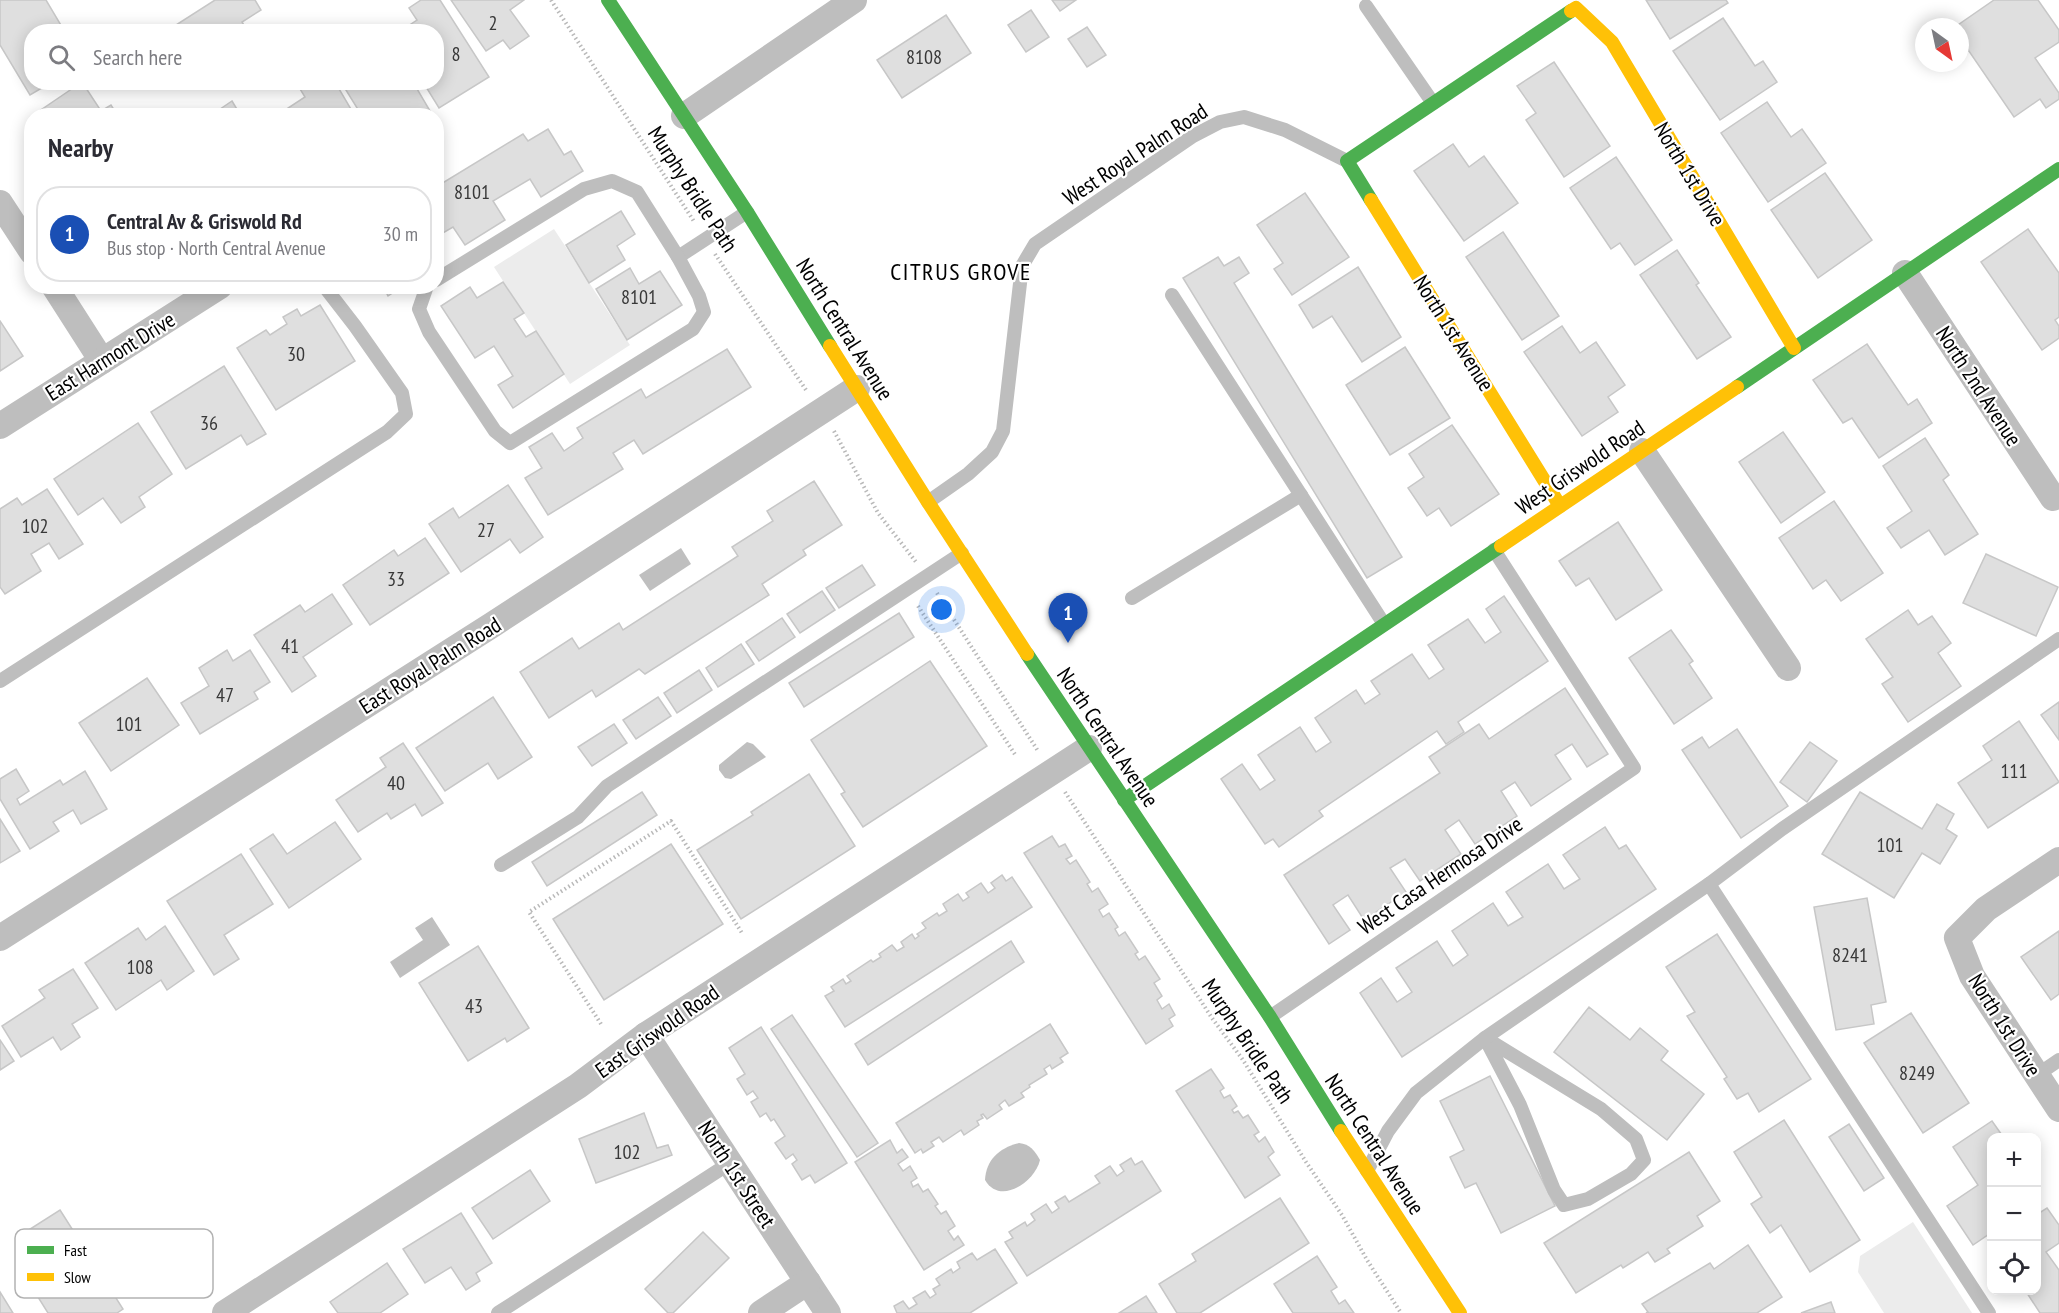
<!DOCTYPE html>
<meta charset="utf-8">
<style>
body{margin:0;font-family:"PT Sans Narrow",sans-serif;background:#f7f7f7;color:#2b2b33}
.controls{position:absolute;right:18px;bottom:18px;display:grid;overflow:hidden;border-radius:12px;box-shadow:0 3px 15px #0003}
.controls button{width:54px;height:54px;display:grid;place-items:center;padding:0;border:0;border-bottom:2px solid #e1e1e2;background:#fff;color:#2b2b33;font:30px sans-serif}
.compass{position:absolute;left:1915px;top:18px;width:54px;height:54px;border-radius:50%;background:#fff;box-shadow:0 3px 15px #0003;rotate:147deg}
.you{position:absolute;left:942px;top:610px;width:21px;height:21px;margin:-15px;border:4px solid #fff;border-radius:50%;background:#1a73e8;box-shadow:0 0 0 9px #1a73e833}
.badge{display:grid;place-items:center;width:39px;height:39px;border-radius:50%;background:#0f766e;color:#fff;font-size:20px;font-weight:700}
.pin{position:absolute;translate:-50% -50px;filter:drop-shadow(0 2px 3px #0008)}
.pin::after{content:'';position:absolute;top:32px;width:21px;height:18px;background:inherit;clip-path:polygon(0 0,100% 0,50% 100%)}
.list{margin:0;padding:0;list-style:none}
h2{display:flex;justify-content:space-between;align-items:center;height:78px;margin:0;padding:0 24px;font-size:26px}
h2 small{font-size:20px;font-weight:400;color:#7c7c81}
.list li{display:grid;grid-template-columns:39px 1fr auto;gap:18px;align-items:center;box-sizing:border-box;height:96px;margin:0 12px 12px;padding:0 12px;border:2px solid #e1e1e2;border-radius:24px}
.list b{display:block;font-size:22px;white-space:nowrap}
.list p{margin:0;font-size:20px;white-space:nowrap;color:#7c7c81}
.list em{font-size:20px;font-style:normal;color:#7c7c81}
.icon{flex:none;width:33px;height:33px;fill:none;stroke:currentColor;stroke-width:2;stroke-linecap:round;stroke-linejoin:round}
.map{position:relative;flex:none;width:2059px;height:1313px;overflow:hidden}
.search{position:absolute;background:#fff;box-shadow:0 3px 15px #0003;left:24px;top:24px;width:420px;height:66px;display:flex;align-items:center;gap:15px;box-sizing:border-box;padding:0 21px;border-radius:24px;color:#7c7c81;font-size:22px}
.panel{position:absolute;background:#fff;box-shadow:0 3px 15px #0003;left:24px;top:108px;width:420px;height:186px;border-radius:24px}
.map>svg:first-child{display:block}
.green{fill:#ececec}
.water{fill:#bfbfbf}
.building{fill:#dfdfdf;stroke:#c7c7c7;stroke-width:1.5}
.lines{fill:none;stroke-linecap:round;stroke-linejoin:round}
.path{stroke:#b9b9b9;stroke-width:4;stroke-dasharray:1.5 3;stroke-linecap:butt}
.lane{stroke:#bebebe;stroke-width:14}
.street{stroke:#bebebe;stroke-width:26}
.fast{stroke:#4caf50;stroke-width:14}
.slow{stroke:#ffc107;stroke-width:14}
.labels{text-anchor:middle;stroke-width:4.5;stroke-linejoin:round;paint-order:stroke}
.number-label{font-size:20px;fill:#383838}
.street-label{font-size:22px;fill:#000;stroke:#fff}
.neighbourhood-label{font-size:24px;letter-spacing:1.5px;fill:#000;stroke:#fff}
.key{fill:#fff;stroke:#b2b2b2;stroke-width:1.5}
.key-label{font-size:16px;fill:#000}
</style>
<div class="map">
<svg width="2059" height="1313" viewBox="0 0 2059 1313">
<rect width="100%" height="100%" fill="#fff"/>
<g class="green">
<polygon points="554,229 630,345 570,384 494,267"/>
<polygon points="1913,1222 1972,1313 1884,1313 1858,1272 1860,1256"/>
</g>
<g class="water">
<polygon points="681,548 691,564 650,591 639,575"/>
<polygon points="747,742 753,744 766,757 731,779 725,778 719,770 719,765"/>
<polygon points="432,917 450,945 400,978 390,962 423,940 415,928"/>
<path d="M1019,1143C1030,1144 1035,1151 1040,1160C1035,1182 1000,1206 985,1180C986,1160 999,1148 1019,1143Z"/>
</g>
<g class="building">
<polygon points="0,0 46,0 65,32 32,32 32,82 52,82 30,95 0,45"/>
<polygon points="215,0 255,0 261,10 242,22 248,32 165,32"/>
<polygon points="421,0 440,0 489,77 439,108 423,82 436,82 436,32 399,32 417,20 409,8"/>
<polygon points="451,0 524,0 510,10 529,36 510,49 503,40 486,51"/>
<polygon points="1052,0 1076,0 1060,11"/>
<polygon points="1646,0 1726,0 1728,3 1670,39"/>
<polygon points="1994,0 2038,0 2059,30 2059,42 2035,58 2059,93 2059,99 2046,108 2040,99 2014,117 1960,38 1960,27 1955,27"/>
<polygon points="1031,10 1049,37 1026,52 1008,25"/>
<polygon points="946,15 971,53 902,98 877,60"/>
<polygon points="1723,18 1755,66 1763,61 1777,82 1720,120 1673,51"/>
<polygon points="1087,27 1106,55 1087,67 1068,39"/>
<polygon points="1554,62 1610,146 1564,177 1526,120 1536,113 1517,86"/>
<polygon points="82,82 101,111 111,105 118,116 32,116"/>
<polygon points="309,82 335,82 355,116 284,116 282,112 305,97 300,89"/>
<polygon points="341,82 413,82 433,116 362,116"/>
<polygon points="232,101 241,116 210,116"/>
<polygon points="1767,102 1791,137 1802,129 1826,163 1768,202 1721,133"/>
<polygon points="548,129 564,155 571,151 583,171 541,197 530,179 493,201 505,220 465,245 453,227 436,237 436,187 523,134 528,141"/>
<polygon points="1453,144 1469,167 1484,156 1518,203 1464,241 1414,171"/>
<polygon points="1616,157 1672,240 1635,265 1620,243 1611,249 1570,188"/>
<polygon points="1825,173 1872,240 1818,278 1771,210"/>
<polygon points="1305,193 1349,257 1292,295 1274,269 1283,263 1257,225"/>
<polygon points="621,211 635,234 617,246 625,260 589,283 566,245"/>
<polygon points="2028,229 2059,273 2059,317 2055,320 2059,326 2059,338 2042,350 1981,262"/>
<polygon points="1503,232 1559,316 1522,340 1466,257"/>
<polygon points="1677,250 1699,283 1696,285 1731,337 1697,359 1640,275"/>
<polygon points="1218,257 1224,266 1239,257 1249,273 1234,283 1402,557 1367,578 1183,278"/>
<polygon points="1358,267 1401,337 1362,362 1332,316 1313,328 1299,305"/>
<polygon points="630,268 639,284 660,271 682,305 627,340 596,289"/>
<polygon points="503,282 524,313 514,319 526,337 536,331 564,374 513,408 498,385 513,376 494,346 475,358 441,306 470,287 477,298"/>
<polygon points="383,286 403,286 388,296"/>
<polygon points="320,305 355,361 276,410 237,348 266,330 270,335 287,324 283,317 297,309 301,316"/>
<polygon points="0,321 23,356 0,371"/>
<polygon points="1562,326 1580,353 1596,342 1625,385 1608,397 1618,412 1582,436 1524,352"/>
<polygon points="1867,344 1908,405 1917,399 1932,423 1879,458 1852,418 1843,423 1813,380"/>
<polygon points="1405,347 1450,418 1390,455 1346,385"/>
<polygon points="727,349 751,387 643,454 634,440 613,453 623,469 548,515 525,478 542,468 529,447 552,433 564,451 583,438 577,428 641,389 646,398"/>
<polygon points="224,366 266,434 247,445 241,435 186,469 151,412"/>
<polygon points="138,423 172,474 139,497 145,507 121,523 103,498 78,515 54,479"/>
<polygon points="1452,425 1499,494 1451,526 1439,508 1427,516 1408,488 1424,477 1409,454"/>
<polygon points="1783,432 1825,492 1781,523 1739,462"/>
<polygon points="1925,438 1949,475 1943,480 1978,534 1945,555 1929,530 1901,548 1887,528 1912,511 1883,466"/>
<polygon points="814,481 842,525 803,550 806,555 762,584 769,595 645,674 639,669 596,697 592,690 549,718 520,672 572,638 579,649 619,623 623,630 738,556 732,547 773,521 767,511"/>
<polygon points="508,485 543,537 520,553 510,539 461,572 429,524 453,508 459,518"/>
<polygon points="47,489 83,544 59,559 49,543 31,554 41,571 5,594 0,587 0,509 17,498 22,505"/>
<polygon points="1834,501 1883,573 1841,601 1826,580 1813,589 1779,538"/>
<polygon points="1618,522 1662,590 1616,620 1589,578 1576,586 1559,561"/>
<polygon points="425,538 449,573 370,625 343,585 394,550 398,556"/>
<polygon points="1986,554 2058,587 2036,636 1963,603"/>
<polygon points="862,565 875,585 839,608 826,588"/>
<polygon points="822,591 835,610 800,633 787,614"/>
<polygon points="332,594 352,624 303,657 316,676 292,692 254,635 300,605 305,612"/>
<polygon points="1504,596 1548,661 1458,722 1464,732 1446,744 1437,731 1319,811 1323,816 1279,847 1273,839 1265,844 1221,779 1242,764 1260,790 1275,780 1258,755 1300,727 1316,752 1331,742 1315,718 1356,690 1365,704 1380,694 1371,681 1412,654 1429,679 1444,669 1428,645 1468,619 1485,643 1501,632 1486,609"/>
<polygon points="1908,610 1918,625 1932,616 1951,643 1938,653 1961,686 1908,722 1882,684 1893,677 1866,639"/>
<polygon points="899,613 914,637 804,707 789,683"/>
<polygon points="782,618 795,637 759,661 746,642"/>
<polygon points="1671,630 1693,661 1689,664 1712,698 1674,724 1629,658"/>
<polygon points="741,644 754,664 718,687 706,668"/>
<polygon points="227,650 233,661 250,650 270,682 254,692 258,699 200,734 181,703 209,686 199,668"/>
<polygon points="930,661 987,746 863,827 841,794 845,792 811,740"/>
<polygon points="699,670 712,690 677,713 664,693"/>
<polygon points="147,678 179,725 111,771 79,723"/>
<polygon points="1565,688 1608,754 1587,767 1572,744 1555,755 1571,779 1531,806 1515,782 1501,791 1517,816 1475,844 1459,820 1445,830 1461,854 1420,881 1405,859 1390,868 1406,892 1364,920 1348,895 1333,905 1350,930 1329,944 1284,875 1440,773 1429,757 1479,724 1489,739"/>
<polygon points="493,697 532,757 498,779 488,763 445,791 416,748"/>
<polygon points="658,697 671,716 636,739 623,720"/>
<polygon points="2059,702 2059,740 2041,715"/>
<polygon points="2019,721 2059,782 1988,828 1958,783 1992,760 1983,746"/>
<polygon points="614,724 627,743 592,766 578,747"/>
<polygon points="1737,729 1788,806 1741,838 1682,750 1702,737 1709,748"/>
<polygon points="1810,742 1837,761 1807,802 1780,782"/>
<polygon points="403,743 443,803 422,816 415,804 391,819 387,813 358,832 336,800 386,767 380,758"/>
<polygon points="16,769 29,791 17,799 20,805 60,780 63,785 85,771 107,809 81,824 73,810 53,822 59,831 30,849 0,799 0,779"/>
<polygon points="809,774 855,846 741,919 697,850 753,815 751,812"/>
<polygon points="642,792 657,815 547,886 532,862"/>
<polygon points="1860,792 1922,829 1937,804 1954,814 1946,829 1957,836 1940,864 1922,853 1894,898 1822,854"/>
<polygon points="0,819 20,851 0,863"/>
<polygon points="335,822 361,859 289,908 250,849 273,834 287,854"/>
<polygon points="1605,827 1619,849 1626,845 1656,889 1402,1057 1360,993 1381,978 1397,1002 1412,992 1396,968 1437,941 1453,966 1468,955 1452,931 1493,903 1508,926 1523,917 1506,892 1548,864 1564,889 1580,879 1563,855"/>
<polygon points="1052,836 1059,847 1065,844 1072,856 1066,859 1070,864 1076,860 1090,882 1087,884 1092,892 1098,888 1108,904 1099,910 1103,917 1109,913 1118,927 1115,929 1119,936 1125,932 1138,952 1135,954 1139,960 1145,956 1160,979 1154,983 1162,996 1157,1000 1162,1009 1169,1004 1175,1015 1169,1019 1173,1026 1146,1044 1024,853"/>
<polygon points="671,844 723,924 604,1000 553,919"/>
<polygon points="241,854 273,904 224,935 239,959 214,975 167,901"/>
<polygon points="1002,875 1006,881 1012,877 1032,907 845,1027 825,996 834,991 831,987 843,979 846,984 851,981 847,976 871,960 873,962 881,957 879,954 892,945 897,951 904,947 901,942 912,934 915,939 919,936 917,934 926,928 922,923 937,913 939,916 947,911 943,904 958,894 963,901 969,897 966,893 981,883 988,893 995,888 991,883"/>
<polygon points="1867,898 1886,1002 1871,1005 1874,1024 1836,1030 1814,907"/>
<polygon points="165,926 194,971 167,990 161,980 116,1010 85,963 138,928 146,940"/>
<polygon points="2059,931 2059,994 2051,1000 2021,957"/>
<polygon points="1717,934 1811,1079 1759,1112 1748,1093 1737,1099 1724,1079 1727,1077 1687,1016 1695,1012 1666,967"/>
<polygon points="1011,941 1024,962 868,1065 855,1044"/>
<polygon points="478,946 529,1028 507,1042 505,1038 468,1061 419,983"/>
<polygon points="73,969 98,1008 72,1024 80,1037 61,1050 53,1037 21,1057 2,1026 45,998 39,990"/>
<polygon points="1589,1007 1630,1040 1640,1028 1668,1051 1661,1060 1704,1094 1667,1140 1554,1052"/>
<polygon points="1911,1013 1969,1103 1923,1133 1864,1043"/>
<polygon points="792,1015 878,1143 857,1157 771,1029"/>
<polygon points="1050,1024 1068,1053 1060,1058 1063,1062 1052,1069 1050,1065 1044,1069 1047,1074 1029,1085 1030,1087 1021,1093 1024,1097 1009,1106 1005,1100 999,1105 1002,1109 987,1119 983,1114 981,1115 983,1118 977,1121 979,1125 964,1135 961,1130 943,1142 939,1137 931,1142 934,1146 923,1153 921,1149 915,1153 896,1123"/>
<polygon points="761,1027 847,1163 815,1183 810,1175 802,1180 792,1164 797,1160 793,1154 786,1159 775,1143 785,1136 774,1119 771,1121 766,1113 760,1117 751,1102 758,1098 753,1091 747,1095 737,1079 745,1074 729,1048"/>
<polygon points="0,1040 14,1061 0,1070"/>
<polygon points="1211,1069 1224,1088 1220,1091 1224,1098 1230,1095 1237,1106 1232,1110 1234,1113 1238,1111 1243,1118 1248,1115 1259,1132 1254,1135 1259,1142 1265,1137 1274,1152 1268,1157 1280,1175 1245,1198 1176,1091"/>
<polygon points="1490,1076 1555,1206 1501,1233 1476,1183 1465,1188 1450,1157 1464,1150 1440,1101"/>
<polygon points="644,1113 657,1148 668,1145 672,1155 596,1183 579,1139"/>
<polygon points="1784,1120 1860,1240 1810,1272 1781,1225 1770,1233 1751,1204 1762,1197 1734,1152"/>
<polygon points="1992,1121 2004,1138 1992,1138 1992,1232 1973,1245 1947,1206 1978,1185 1953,1147"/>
<polygon points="1849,1124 1884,1178 1864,1191 1829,1137"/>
<polygon points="890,1140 897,1153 902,1149 908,1157 898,1164 903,1171 910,1166 917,1178 911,1182 913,1187 918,1184 923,1192 928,1189 938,1204 935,1206 941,1214 946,1211 955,1226 948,1231 954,1240 958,1236 964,1245 924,1270 855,1162"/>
<polygon points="1689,1152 1720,1201 1697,1216 1703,1226 1667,1249 1670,1253 1655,1262 1648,1252 1623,1268 1621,1265 1576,1293 1544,1243"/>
<polygon points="1131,1158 1135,1165 1142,1161 1161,1191 1027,1276 1005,1242 1013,1238 1009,1232 1025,1222 1027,1226 1035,1220 1031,1214 1046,1204 1052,1213 1059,1208 1055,1202 1065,1196 1069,1202 1100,1183 1095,1176 1110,1166 1117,1176 1124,1171 1120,1165"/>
<polygon points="530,1170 550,1201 493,1239 472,1208"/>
<polygon points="1280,1198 1309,1243 1200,1313 1177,1313 1159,1284 1196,1261 1192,1254"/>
<polygon points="2047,1208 2059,1225 2059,1243 2046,1252 2059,1270 2059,1313 2040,1313 2025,1290 2036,1290 2036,1215"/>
<polygon points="60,1210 123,1309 117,1313 48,1313 16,1262 27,1255 16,1238"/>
<polygon points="461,1213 492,1263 476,1273 480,1281 466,1290 451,1267 425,1283 403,1249"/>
<polygon points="703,1232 729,1258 673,1313 668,1313 645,1289"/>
<polygon points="1748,1245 1782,1297 1757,1313 1646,1313 1648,1312 1642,1304 1710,1263 1714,1269"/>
<polygon points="995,1249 1017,1283 970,1313 897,1313 894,1306 903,1301 909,1309 917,1304 913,1298 925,1291 930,1298 936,1294 933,1289 940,1285 936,1279 951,1269 953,1273 960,1268 957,1262 972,1253 977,1260"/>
<polygon points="1317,1256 1337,1287 1331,1291 1339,1304 1345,1300 1354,1313 1293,1313 1274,1284"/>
<polygon points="387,1263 408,1294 380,1313 338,1313 330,1302"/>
<polygon points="0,1292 13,1313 0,1313"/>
<polygon points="1146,1296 1157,1313 1119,1313"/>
<polygon points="1831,1302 1835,1313 1801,1313"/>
</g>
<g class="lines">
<g class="path">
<polyline points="551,0 695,223"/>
<polyline points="715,254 806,390"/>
<polyline points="834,431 878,513 916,562"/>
<polyline points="937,593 1038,751"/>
<polyline points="918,606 1016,756"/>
<polyline points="1065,792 1212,1018 1243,1060 1306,1162 1342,1215 1367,1260 1401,1313"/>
<polyline points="601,1024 529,912 671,821 742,933"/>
</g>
<g class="lane">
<polyline points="1366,6 1433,103"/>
<polyline points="678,257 747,212"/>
<polyline points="427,286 419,309 429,332 495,431 510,443 693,329 704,312 699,296 678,257 637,192 612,181 584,189 436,280"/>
<polyline points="1172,295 1384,624"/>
<polyline points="928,502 968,474 992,452 1003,431 1022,266 1035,244 1193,136 1220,122 1244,117 1285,130 1347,161"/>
<polyline points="1132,598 1301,495"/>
<polyline points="0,681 387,432 406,414 402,393 355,326 324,286"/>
<polyline points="501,865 578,817 607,786 962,553"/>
<polyline points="1709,884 1989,1313"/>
<polyline points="1270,1017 1634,768 1494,550"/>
<polygon points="1485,1038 1601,1109 1636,1139 1644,1160 1631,1174 1588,1199 1564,1205 1554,1190 1520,1105"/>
<polyline points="2037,1075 2059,1060"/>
<polyline points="1367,1171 1388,1131 1416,1093 1485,1038 1709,884 1782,829 2059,639"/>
<polyline points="498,1313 730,1163"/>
</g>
<g class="street">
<polyline points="684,116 854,0"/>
<polyline points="0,203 32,252"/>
<polyline points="1905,273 2053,498"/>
<polyline points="54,286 102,361"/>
<polyline points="0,426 220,286"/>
<polyline points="1642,451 1788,668"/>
<polyline points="2059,860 1986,909 1957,938 1972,976 2059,1109"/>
<polyline points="0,938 492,625 857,388"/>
<polyline points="646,1035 828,1313"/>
<polyline points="225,1313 578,1086 646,1035 1089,748"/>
<polyline points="761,1313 808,1282"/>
</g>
<g class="fast">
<polyline points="608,0 747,212 830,346"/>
<polyline points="1371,200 1347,161 1571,11"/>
<polyline points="1737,387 2059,169"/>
<polyline points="1027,654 1270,1017 1341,1131"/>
<polyline points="1124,800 1501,546"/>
</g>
<g class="slow">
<polyline points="1571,11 1576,8 1612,42 1794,348"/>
<polyline points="1371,200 1560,506"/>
<polyline points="830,346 928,502 1027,654"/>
<polyline points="1501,546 1737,387"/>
<polyline points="1341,1131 1460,1313"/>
</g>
</g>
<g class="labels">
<g class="number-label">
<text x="493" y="30">2</text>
<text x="456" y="61">8</text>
<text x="924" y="64">8108</text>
<text x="472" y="199">8101</text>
<text x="639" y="304">8101</text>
<text x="296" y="361">30</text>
<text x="209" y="430">36</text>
<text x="35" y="533">102</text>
<text x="486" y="537">27</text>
<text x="396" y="586">33</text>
<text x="290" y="653">41</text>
<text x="225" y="702">47</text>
<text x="129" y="731">101</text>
<text x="2014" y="778">111</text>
<text x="396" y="790">40</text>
<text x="1890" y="852">101</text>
<text x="1850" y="962">8241</text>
<text x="140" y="974">108</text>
<text x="474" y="1013">43</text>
<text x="1917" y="1080">8249</text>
<text x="627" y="1159">102</text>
</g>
<g class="street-label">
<text transform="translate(1135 154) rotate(-33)" y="8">West Royal Palm Road</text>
<text transform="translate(1690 174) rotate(59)" y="8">North 1st Drive</text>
<text transform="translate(693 189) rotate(57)" y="8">Murphy Bridle Path</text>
<text transform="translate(845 329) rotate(58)" y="8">North Central Avenue</text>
<text transform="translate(1454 333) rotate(58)" y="8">North 1st Avenue</text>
<text transform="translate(110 356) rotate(-32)" y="8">East Harmont Drive</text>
<text transform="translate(1979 386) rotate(57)" y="8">North 2nd Avenue</text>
<text transform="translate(1580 467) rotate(-34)" y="8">West Griswold Road</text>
<text transform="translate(430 665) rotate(-32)" y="8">East Royal Palm Road</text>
<text transform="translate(1108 737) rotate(56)" y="8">North Central Avenue</text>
<text transform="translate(1440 875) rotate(-34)" y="8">West Casa Hermosa Drive</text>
<text transform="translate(2005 1025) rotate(58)" y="8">North 1st Drive</text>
<text transform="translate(657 1031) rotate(-35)" y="8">East Griswold Road</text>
<text transform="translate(1248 1041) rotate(56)" y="8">Murphy Bridle Path</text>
<text transform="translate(1375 1144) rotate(57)" y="8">North Central Avenue</text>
<text transform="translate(737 1174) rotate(57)" y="8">North 1st Street</text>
</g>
<g class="neighbourhood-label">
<text x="961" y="280">CITRUS GROVE</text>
</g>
</g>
<rect x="15" y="1229" width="198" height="69" rx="9" class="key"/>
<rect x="27" y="1246" width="27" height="8" fill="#4caf50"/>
<rect x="27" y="1273" width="27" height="8" fill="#ffc107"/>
<g class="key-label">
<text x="64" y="1256">Fast</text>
<text x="64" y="1283">Slow</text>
</g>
</svg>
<div class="controls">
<button>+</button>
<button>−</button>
<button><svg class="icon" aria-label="locate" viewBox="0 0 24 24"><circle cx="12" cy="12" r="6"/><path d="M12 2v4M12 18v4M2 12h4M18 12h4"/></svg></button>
</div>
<svg class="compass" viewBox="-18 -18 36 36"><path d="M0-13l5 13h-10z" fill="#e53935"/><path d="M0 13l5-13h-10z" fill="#7c7c81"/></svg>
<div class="you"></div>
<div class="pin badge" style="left:1068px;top:643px;background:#1a4fb4">1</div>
<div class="search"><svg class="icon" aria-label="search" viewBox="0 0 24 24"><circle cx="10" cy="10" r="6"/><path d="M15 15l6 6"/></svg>Search here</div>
<section class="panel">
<h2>Nearby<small></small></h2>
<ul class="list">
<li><span class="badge" style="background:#1a4fb4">1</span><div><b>Central Av &amp; Griswold Rd</b><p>Bus stop · North Central Avenue</p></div><em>30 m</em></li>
</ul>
</section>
</div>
